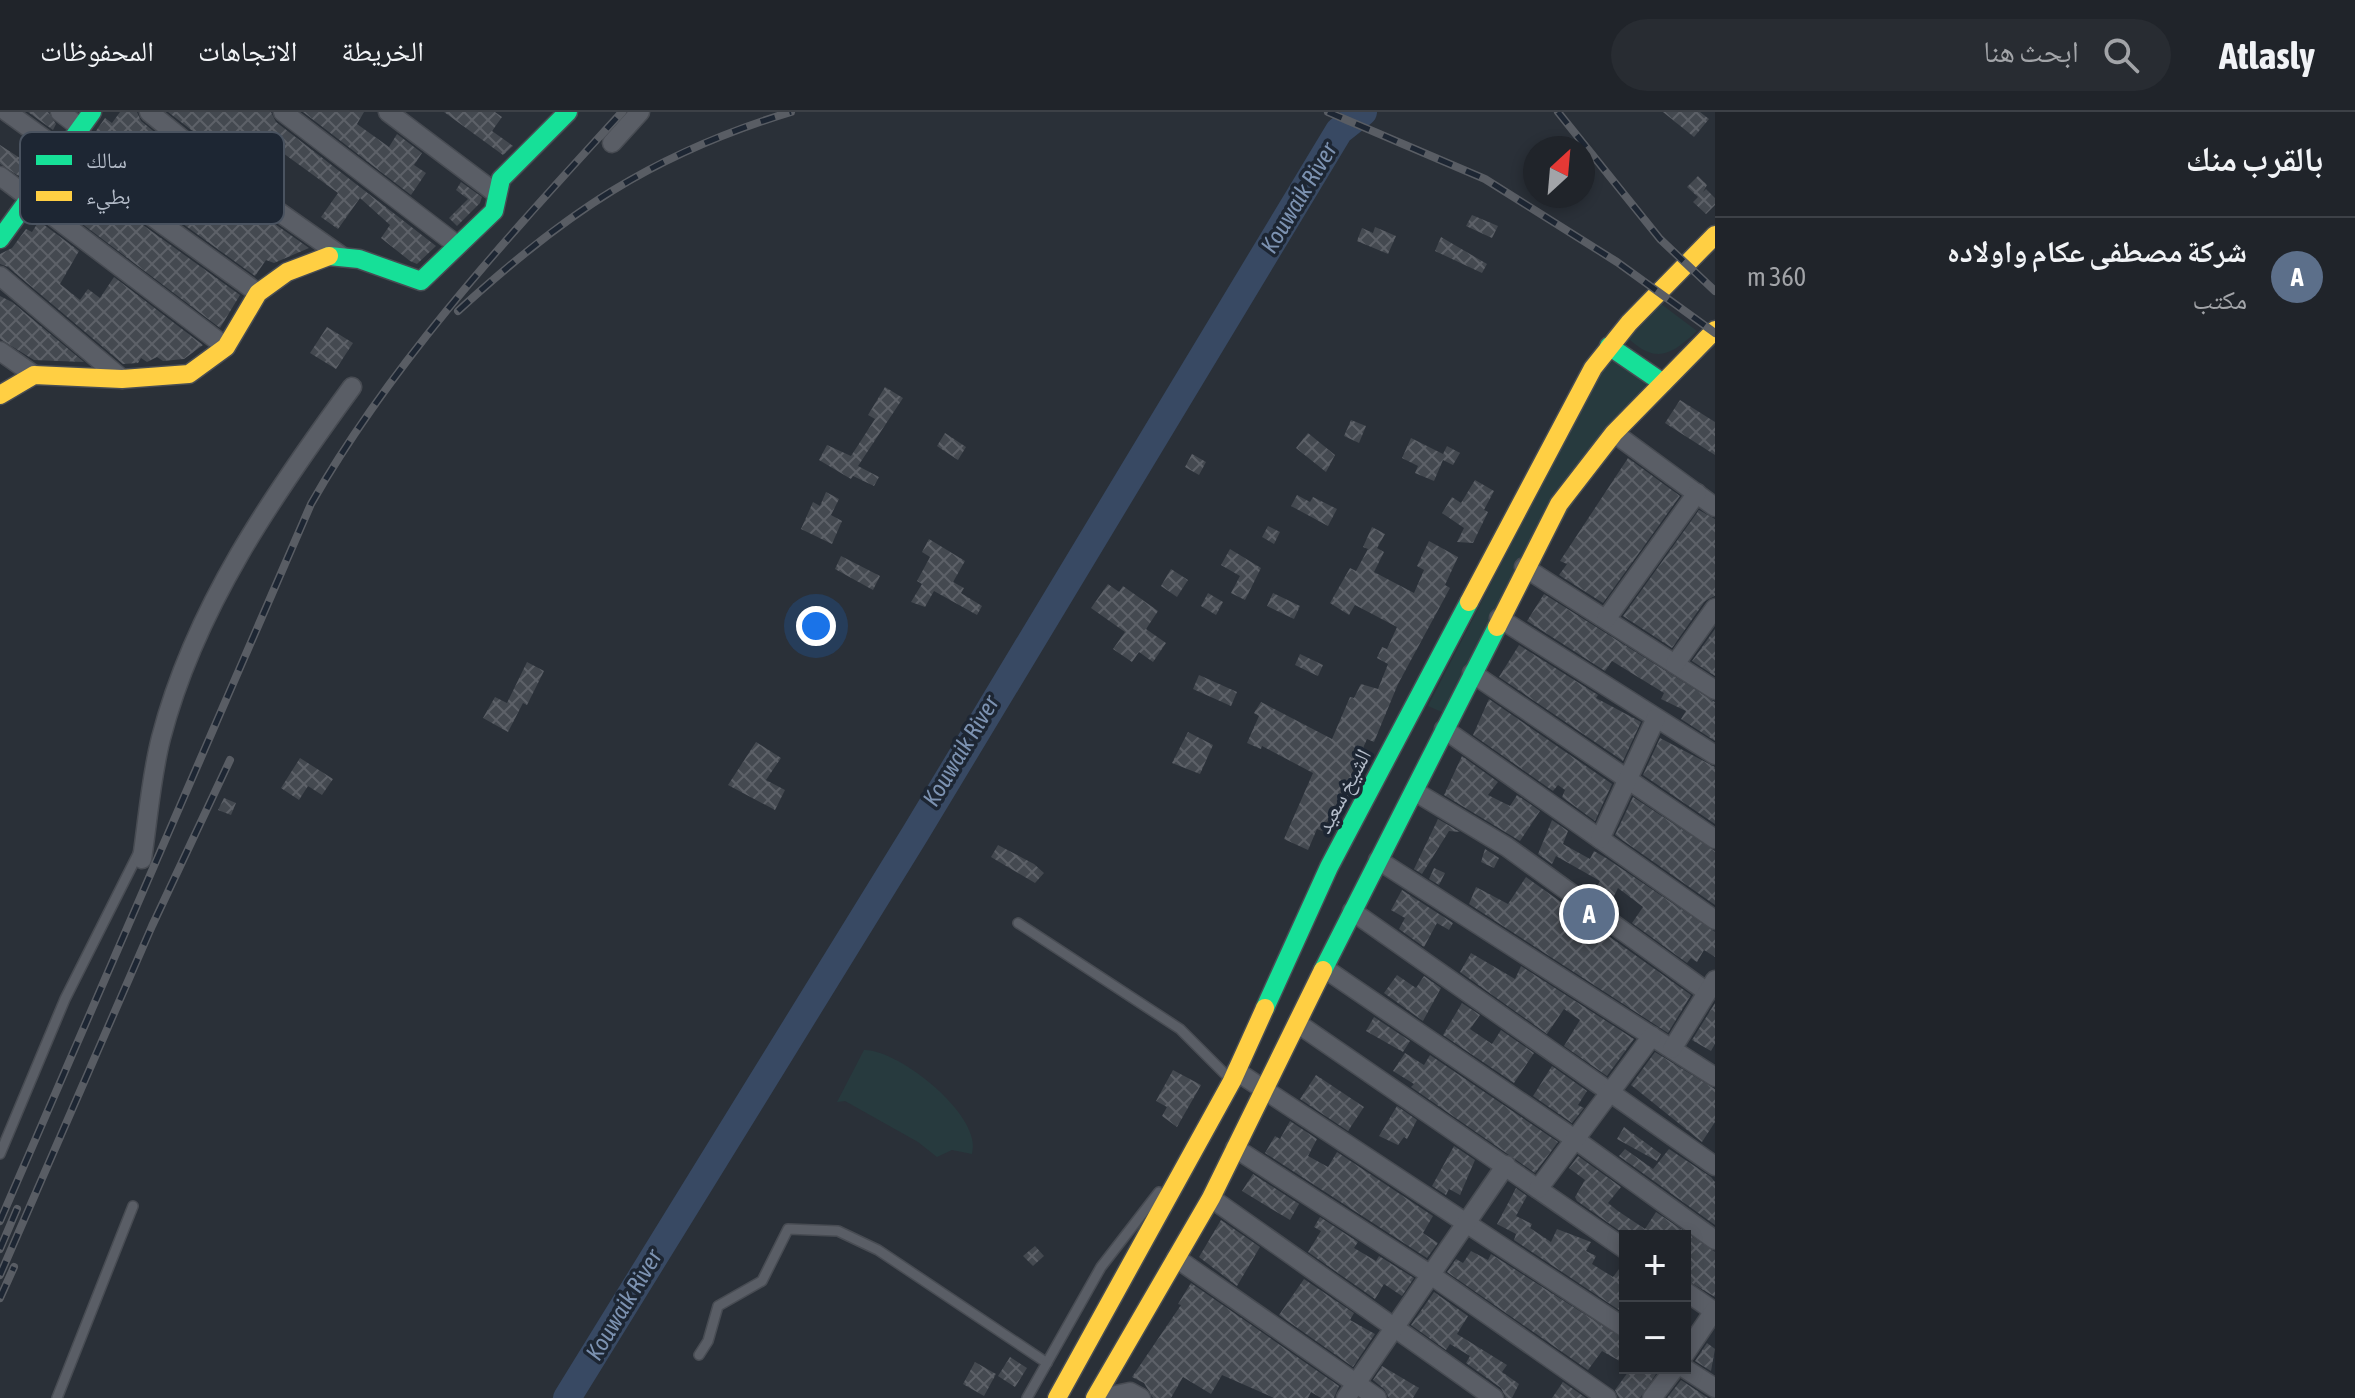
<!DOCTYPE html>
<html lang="ar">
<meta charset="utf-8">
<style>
body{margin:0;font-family:"Asap Condensed","Noto Naskh Arabic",sans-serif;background:#282c32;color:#f1f3f6;direction:rtl}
.controls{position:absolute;right:24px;bottom:24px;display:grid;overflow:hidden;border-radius:0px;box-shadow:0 4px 12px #0003}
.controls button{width:72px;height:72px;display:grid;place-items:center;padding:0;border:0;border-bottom:2px solid #3d4147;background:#20242a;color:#f1f3f6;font:40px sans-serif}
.compass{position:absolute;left:1523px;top:24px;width:72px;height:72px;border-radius:50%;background:#20242a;box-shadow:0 4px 12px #0003;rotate:26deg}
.you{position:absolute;left:816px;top:514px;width:28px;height:28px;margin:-20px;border:6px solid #fff;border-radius:50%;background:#1a73e8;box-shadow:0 0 0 12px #1a73e833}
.badge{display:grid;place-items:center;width:52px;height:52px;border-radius:50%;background:#bca0f2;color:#fff;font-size:26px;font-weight:700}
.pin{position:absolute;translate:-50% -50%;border:4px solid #fff;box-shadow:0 2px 8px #0006}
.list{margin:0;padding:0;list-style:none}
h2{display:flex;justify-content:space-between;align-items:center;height:104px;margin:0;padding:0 32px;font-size:34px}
h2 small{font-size:26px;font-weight:400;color:#a2a4a8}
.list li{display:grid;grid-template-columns:52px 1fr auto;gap:24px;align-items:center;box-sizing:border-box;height:120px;padding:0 32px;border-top:2px solid #3d4147}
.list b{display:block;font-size:30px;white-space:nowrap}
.list p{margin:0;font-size:26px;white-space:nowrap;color:#a2a4a8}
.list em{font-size:26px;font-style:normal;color:#a2a4a8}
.icon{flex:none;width:44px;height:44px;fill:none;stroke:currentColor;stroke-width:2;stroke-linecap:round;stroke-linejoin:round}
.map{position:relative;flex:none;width:1715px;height:1286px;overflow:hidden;direction:ltr}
header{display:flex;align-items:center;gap:48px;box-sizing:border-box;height:112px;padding:0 40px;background:#20242a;border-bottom:2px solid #3d4147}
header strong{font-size:38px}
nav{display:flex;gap:44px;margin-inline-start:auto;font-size:28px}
.search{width:560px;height:72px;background:#282c32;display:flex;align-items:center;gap:20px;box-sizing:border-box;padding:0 28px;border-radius:44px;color:#a2a4a8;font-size:30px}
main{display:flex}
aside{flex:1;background:#20242a}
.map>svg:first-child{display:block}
.green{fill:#273a3e}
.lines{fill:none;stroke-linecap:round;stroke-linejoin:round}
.river{stroke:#384963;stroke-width:28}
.building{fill:url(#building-cross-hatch)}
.lane-casing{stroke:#484c53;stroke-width:12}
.street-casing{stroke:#484c53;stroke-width:21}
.fast-casing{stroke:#484c53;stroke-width:21}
.slow-casing{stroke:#484c53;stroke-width:21}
.lane{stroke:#5a5e66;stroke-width:9}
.street{stroke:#5a5e66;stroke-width:18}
.fast{stroke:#16e098;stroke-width:18}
.slow{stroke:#ffcf43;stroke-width:18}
.rail-casing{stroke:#595d64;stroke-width:8}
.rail{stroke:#1d2633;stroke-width:5;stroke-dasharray:15;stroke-linecap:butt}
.labels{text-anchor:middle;stroke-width:7;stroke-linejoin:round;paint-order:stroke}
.street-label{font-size:22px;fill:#b4bcc9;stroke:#1d2633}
.water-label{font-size:24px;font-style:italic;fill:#7c92b1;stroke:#1d2633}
.key{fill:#1d2633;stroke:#4a5360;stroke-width:2}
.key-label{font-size:22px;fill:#b4bcc9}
</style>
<header>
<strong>Atlasly</strong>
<div class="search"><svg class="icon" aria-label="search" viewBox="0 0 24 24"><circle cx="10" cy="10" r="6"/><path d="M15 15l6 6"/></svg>ابحث هنا</div>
<nav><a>الخريطة</a><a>الاتجاهات</a><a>المحفوظات</a></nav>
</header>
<main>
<aside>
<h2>بالقرب منك<small></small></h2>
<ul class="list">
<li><span class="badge" style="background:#5c6f8a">A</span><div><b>شركة مصطفى عكام واولاده</b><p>مكتب</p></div><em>360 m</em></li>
</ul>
</aside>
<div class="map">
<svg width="1715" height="1286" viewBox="0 0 1715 1286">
<defs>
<pattern id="building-cross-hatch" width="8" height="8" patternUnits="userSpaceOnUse" patternTransform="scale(2)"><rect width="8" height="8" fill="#444950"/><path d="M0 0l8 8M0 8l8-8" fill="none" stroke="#5d6168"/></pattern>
</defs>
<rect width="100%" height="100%" fill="#2a3038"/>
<g class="green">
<path d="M1661,192L1697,219C1672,242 1657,253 1629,227Z"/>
<polygon points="1614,248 1648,270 1444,601 1428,594 1599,262"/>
<path d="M864,938C899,937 984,1005 972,1042L952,1038L937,1045L918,1030L845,989L837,990Z"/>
</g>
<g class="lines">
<polyline class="river" points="567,1286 915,722 1339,19 1363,0"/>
</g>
<g class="building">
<polygon points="28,0 48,0 56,12 53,18"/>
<polygon points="120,0 137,0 141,9 218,72 309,136 274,151 266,148 255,164 82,39 105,6 112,11"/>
<polygon points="168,0 271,0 276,10 436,134 417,152 410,149 381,126 390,113 360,86 338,117 321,105 338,81 254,20 242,41 277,64 269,78"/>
<polygon points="303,0 364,0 357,12 389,35 397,22 422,41 414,53 426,61 411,83"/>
<polygon points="444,0 495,0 502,5 492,19 513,34 503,43"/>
<polygon points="1663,0 1700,0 1709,7 1694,25"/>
<polygon points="0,33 23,48 33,34 44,41 25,68 0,52"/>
<polygon points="68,59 240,183 220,216 48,86"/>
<polygon points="1698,64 1707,73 1703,80 1706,77 1715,86 1715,93 1706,102 1693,90 1698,85 1687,75"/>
<polygon points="461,70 482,85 480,91 457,114 449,106 468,87 456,78"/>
<polygon points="1472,103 1498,114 1492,126 1466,114"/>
<polygon points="39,109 79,139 60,172 80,188 88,177 100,186 114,165 203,233 184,247 163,249 157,245 147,250 141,246 138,251 123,252 8,155 0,152 0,142 12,136 26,117 32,120"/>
<polygon points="1375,115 1396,124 1388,142 1357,129 1362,116 1373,121"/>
<polygon points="1441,125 1487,152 1482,161 1435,139"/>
<polygon points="0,184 12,190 84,250 34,248 0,227"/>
<polygon points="327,215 353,231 336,257 310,241"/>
<polygon points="885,275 903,286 858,354 879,365 874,374 853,364 851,367 819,348 827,333 851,344 875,307 868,303"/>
<polygon points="1680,288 1715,310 1715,343 1665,311"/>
<polygon points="1351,308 1366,314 1359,331 1344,324"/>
<polygon points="945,321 966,335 958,348 937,334"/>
<polygon points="1308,321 1335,343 1326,360 1296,336"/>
<polygon points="1411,326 1443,342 1447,334 1460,341 1453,353 1443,348 1434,369 1415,361 1418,354 1402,346"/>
<polygon points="1192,342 1206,350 1199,363 1185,355"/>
<polygon points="1628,346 1680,384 1603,491 1559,463 1567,452 1560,449"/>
<polygon points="1475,368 1494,379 1484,398 1488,400 1473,431 1457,430 1464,416 1442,401 1452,385 1461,391"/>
<polygon points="826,380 839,387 831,403 842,409 832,432 801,417 813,390 820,394"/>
<polygon points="1297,383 1310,390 1313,385 1337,397 1328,414 1291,394"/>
<polygon points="1699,398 1715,407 1715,484 1705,489 1672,536 1623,504"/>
<polygon points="1268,414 1280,420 1274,432 1262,425"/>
<polygon points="1372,415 1385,422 1377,436 1384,440 1374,460 1414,481 1424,458 1417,454 1429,429 1458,445 1445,473 1450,476 1398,572 1374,630 1367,627 1351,663 1359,667 1349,685 1343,682 1322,719 1317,717 1308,738 1284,727 1313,661 1262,634 1261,637 1247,631 1259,604 1254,601 1261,590 1332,627 1350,585 1354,586 1361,572 1378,577 1388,552 1377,546 1382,535 1387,537 1397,515 1355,493 1349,503 1330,491 1350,456 1356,459 1368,437 1363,435"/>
<polygon points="929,427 965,449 953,470 964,476 961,481 982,494 977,503 934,479 925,495 911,490 922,472 917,469 930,445 922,440"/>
<polygon points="1230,437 1261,456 1245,488 1231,481 1240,464 1221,453"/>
<polygon points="841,444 880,464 873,478 835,457"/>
<polygon points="1171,457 1188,468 1177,485 1161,474"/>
<polygon points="1108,472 1119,480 1123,474 1158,499 1146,517 1166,531 1153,550 1139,540 1132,550 1113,537 1125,520 1091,496"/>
<polygon points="1208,481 1223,490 1216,503 1201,494"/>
<polygon points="1273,481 1300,494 1294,507 1267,494"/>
<polygon points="1544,482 1715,590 1715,629 1681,607 1686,599 1661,587 1664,581 1612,549 1605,559 1527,509"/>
<polygon points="1715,517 1715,564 1692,549"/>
<polygon points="1519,533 1598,583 1596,586 1641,610 1623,649 1499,565"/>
<polygon points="1300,542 1323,553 1318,564 1295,553"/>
<polygon points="527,550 544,559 527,593 523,591 508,620 483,606 495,585 507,591"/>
<polygon points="1199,563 1237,580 1231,594 1193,577"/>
<polygon points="1489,587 1612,672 1595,709 1562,685 1565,678 1558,673 1553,679 1473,623"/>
<polygon points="1188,620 1213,633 1200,662 1172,651"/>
<polygon points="1660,626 1715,655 1715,712 1643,663"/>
<polygon points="756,630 781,646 766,668 785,678 775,698 728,673"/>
<polygon points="1462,644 1498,670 1488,683 1510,694 1517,683 1540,699 1520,729 1444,683"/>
<polygon points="300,646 333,667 322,683 308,674 299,688 281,676"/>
<polygon points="1633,685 1715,739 1715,793 1615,723"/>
<polygon points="224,686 236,691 231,703 218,698"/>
<polygon points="1438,707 1460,720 1449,719 1422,762 1414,757"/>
<polygon points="1552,708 1568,719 1563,732 1590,747 1594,739 1606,746 1715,820 1715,845 1704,838 1697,850 1691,846 1687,851 1632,811 1643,795 1618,776 1609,794 1593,782 1600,769 1556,744 1552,752 1538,742"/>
<polygon points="998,733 1034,752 1044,761 1035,771 991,745"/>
<polygon points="1485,737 1499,746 1494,756 1481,750"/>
<polygon points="1434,756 1445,761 1439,773 1429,767"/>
<polygon points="1526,765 1691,883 1668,921 1469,792 1476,775 1508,792"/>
<polygon points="1402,778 1453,811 1449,818 1437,811 1424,835 1399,817 1405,806 1391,798"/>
<polygon points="1471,841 1515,867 1521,854 1634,927 1607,964 1564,934 1580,908 1564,897 1547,922 1460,860"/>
<polygon points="1397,863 1416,876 1424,864 1441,876 1423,909 1384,881"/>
<polygon points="1462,891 1480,903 1470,917 1492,932 1501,918 1534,941 1514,971 1443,923"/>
<polygon points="1715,891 1715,932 1711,939 1692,928"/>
<polygon points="1374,905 1410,929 1403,940 1366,919"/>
<polygon points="1655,940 1715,977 1715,1010 1702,1030 1631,973"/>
<polygon points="1405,941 1424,953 1430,943 1558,1030 1535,1061 1411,975 1414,972 1393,959"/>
<polygon points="1552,954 1587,979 1578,993 1584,996 1572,1011 1533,984"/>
<polygon points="1173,958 1201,973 1177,1015 1162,1004 1167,995 1156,989"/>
<polygon points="1316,963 1364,995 1348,1019 1300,987"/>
<polygon points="1397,994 1417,1008 1407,1027 1404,1025 1398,1033 1379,1024"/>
<polygon points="1290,1009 1317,1027 1308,1044 1328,1055 1337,1040 1433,1104 1423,1121 1438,1131 1427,1146 1265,1041 1275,1024 1280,1027"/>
<polygon points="1624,1015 1661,1042 1657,1049 1617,1027"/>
<polygon points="1454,1034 1475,1048 1460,1083 1449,1077 1446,1083 1432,1074"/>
<polygon points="1625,1037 1653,1057 1669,1037 1711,1065 1715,1070 1715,1113 1619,1044"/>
<polygon points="1578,1044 1621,1075 1608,1091 1618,1099 1645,1117 1656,1100 1715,1140 1715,1185 1685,1167 1685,1124 1627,1124 1577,1089 1575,1085 1585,1068 1569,1056"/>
<polygon points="1253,1062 1299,1092 1290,1108 1242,1079"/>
<polygon points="1516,1076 1527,1084 1516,1104 1532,1112 1530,1116 1551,1130 1557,1117 1591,1130 1586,1139 1596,1144 1592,1152 1613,1165 1625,1149 1625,1202 1514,1128 1516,1122 1497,1112"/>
<polygon points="1320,1105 1358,1130 1354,1136 1376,1149 1379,1144 1414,1166 1402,1184 1384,1172 1375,1187 1308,1140 1321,1119 1314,1115"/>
<polygon points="1221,1108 1260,1135 1237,1174 1199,1145"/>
<polygon points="1035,1134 1044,1144 1033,1154 1023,1144"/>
<polygon points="1471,1139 1488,1148 1491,1142 1625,1228 1625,1252 1602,1239 1588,1258 1447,1160 1456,1147 1463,1151"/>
<polygon points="1304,1167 1354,1201 1350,1208 1375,1222 1353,1255 1279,1203"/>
<polygon points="1191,1171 1339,1274 1334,1286 1321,1286 1311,1280 1308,1286 1274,1286 1222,1263 1211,1282 1183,1265 1171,1286 1153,1286 1144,1271 1132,1265 1181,1193 1178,1192"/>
<polygon points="1434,1180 1468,1204 1457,1222 1507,1253 1502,1260 1519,1272 1512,1286 1506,1286 1501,1276 1466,1251 1470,1244 1450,1232 1446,1238 1411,1213"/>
<polygon points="1707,1231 1715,1237 1711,1259 1695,1249"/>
<polygon points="1010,1245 1027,1256 1015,1275 998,1264"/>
<polygon points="975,1250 996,1262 984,1284 963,1272"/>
<polygon points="1382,1254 1419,1276 1413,1286 1389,1286 1384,1277 1373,1268"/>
<polygon points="1631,1256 1660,1256 1640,1286 1619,1286 1615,1278"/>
<polygon points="1681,1268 1708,1286 1667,1286"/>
<polygon points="1563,1270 1586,1286 1552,1286"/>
</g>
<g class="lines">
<defs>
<g id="lane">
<polyline points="1018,811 1180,917 1230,967"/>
<polyline points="0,1042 65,887 139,740"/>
<polyline points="699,1243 708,1229 718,1194 762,1169 788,1117 838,1119 878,1138 1047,1251"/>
<polyline points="57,1286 133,1094"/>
<polyline points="1027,1286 1101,1155 1159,1080"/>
</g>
<g id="street">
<polyline points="7,0 258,181"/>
<polyline points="60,0 81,16"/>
<polyline points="149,0 225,62 343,145"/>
<polyline points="283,0 457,133"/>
<polyline points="388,0 497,82"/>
<polyline points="612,31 640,0"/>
<polyline points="0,64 226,235"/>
<polyline points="0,164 122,267"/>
<polyline points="0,239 34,263"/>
<polyline points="1614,321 1715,395"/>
<polyline points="1524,455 1715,578"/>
<polyline points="1499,506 1715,643"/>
<polyline points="1606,507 1697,381"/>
<polyline points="1675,552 1715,496"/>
<polyline points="1472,561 1715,727"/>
<polyline points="1444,617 1715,808"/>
<polyline points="1414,679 1507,735 1707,880"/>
<polyline points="1600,727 1656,606"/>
<path d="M142,747C148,707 151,665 161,626C195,495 273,383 352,275"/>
<polyline points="1378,748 1715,965"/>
<polyline points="1352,799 1715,1054"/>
<polyline points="1324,856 1576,1028 1715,1128"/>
<polyline points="1297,911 1625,1137"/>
<polyline points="1672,937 1715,868"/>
<polyline points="1236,959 1625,1216"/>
<polyline points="1235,1036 1431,1163 1607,1286"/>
<polyline points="1538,1077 1652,924"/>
<polyline points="1211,1086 1494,1286"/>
<polyline points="1176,1146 1377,1286"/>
<polyline points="1685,1179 1715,1200"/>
<polyline points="1685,1242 1714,1199"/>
<polyline points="1684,1256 1715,1276"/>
<polyline points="1102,1286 1130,1280 1141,1286"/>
<polyline points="1346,1286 1506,1053"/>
<polyline points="1652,1286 1675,1256"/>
</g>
<g id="fast">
<polyline points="0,127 92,0"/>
<polyline points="329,144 359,147 421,169 494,99 501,67 568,0"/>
<polyline points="1609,234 1663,271"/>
<polyline points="1323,858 1497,515"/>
<polyline points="1265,896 1329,755 1469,490"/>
</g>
<g id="slow">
<polyline points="0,283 34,263 122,267 189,262 226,235 258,181 287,160 329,144"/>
<polyline points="1469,490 1593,256 1629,211 1715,123"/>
<polyline points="1497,515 1559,392 1614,321 1715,218"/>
<polyline points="1057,1286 1232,969 1265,896"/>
<polyline points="1095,1286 1211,1086 1323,858"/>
</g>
</defs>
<use href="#lane" class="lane-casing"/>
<use href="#street" class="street-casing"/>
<use href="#fast" class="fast-casing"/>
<use href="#slow" class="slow-casing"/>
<use href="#lane" class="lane"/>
<use href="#street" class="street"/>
<use href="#fast" class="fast"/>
<use href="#slow" class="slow"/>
<defs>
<g id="rail">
<polyline points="1328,0 1485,67 1617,150 1715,221"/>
<polyline points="1558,0 1660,127 1715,179"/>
<path d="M458,199C564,102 652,42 791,0"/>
<path d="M0,1109L311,392C394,247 510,123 622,0"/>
<polyline points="0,1137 17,1097"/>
<polyline points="0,1163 152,814 230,648"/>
<polyline points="0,1186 14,1155"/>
</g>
</defs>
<use href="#rail" class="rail-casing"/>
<use href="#rail" class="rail"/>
</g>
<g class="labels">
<g class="street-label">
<text transform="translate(1343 679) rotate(-62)" y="8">الشيخ سعيد</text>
</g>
<g class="water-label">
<text transform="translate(1299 86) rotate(-59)" y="8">Kouwaik River</text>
<text transform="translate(961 639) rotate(-59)" y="8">Kouwaik River</text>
<text transform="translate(624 1193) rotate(-59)" y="8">Kouwaik River</text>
</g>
</g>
<rect x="20" y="20" width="264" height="92" rx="12" class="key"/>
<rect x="36" y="43" width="36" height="10" fill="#16e098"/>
<rect x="36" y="79" width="36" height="10" fill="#ffcf43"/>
<g class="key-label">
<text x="86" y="56">سالك</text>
<text x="86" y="92">بطيء</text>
</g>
</svg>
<div class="controls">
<button>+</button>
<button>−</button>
</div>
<svg class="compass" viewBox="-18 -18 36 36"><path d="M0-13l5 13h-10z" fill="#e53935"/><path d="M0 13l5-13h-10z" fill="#a2a4a8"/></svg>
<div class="you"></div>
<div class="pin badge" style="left:1589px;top:802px;background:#5c6f8a">A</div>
</div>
</main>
